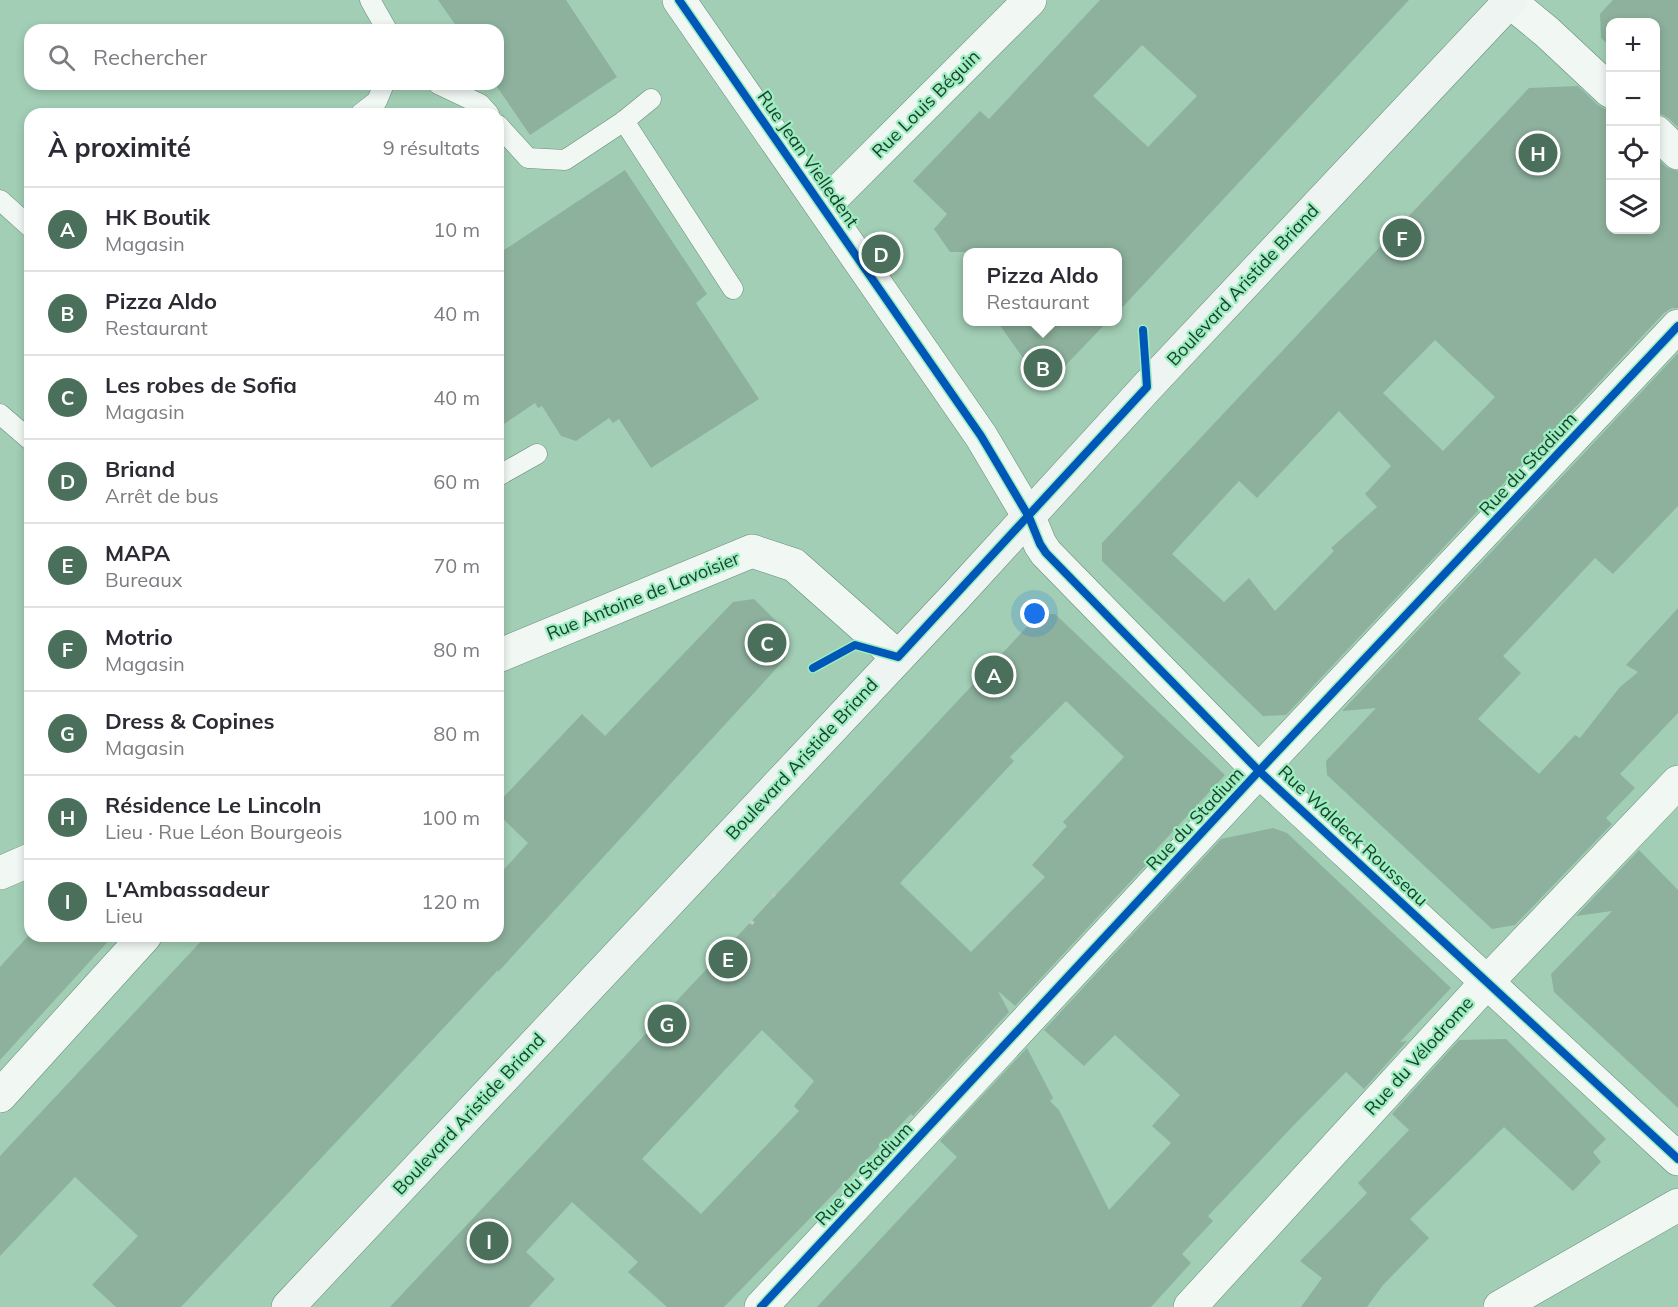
<!DOCTYPE html>
<html lang="fr">
<meta charset="utf-8">
<style>
body{margin:0;font-family:Mulish,sans-serif;background:#f7f7f7;color:#2b2b33}
.controls{position:absolute;right:18px;top:18px;display:grid;overflow:hidden;border-radius:12px;box-shadow:0 3px 9px #0003}
.controls button{width:54px;height:54px;display:grid;place-items:center;padding:0;border:0;border-bottom:2px solid #e1e1e2;background:#fff;color:#2b2b33;font:30px sans-serif}
.you{position:absolute;left:1035px;top:614px;width:21px;height:21px;margin:-15px;border:4px solid #fff;border-radius:50%;background:#1a73e8;box-shadow:0 0 0 9px #1a73e833}
.badge{display:grid;place-items:center;width:39px;height:39px;border-radius:50%;background:#4a6f5b;color:#fff;font-size:20px;font-weight:700}
.pin{position:absolute;translate:-50% -50%;border:3px solid #fff;box-shadow:0 2px 6px #0006}
.popup{position:absolute;left:963px;top:248px;width:159px;height:78px;box-sizing:border-box;display:grid;place-content:center;border-radius:12px;background:#fff;filter:drop-shadow(0 2px 4px #0005);font-size:20px;white-space:nowrap;color:#7c7c81}
.popup b{font-size:22px;color:#2b2b33}
.popup::after{content:'';position:absolute;left:50%;top:100%;margin-left:-12px;border:12px solid transparent;border-top-color:#fff}
.list{margin:0;padding:0;list-style:none}
h2{display:flex;justify-content:space-between;align-items:center;height:78px;margin:0;padding:0 24px;font-size:26px}
h2 small{font-size:20px;font-weight:400;color:#7c7c81}
.list li{display:grid;grid-template-columns:39px 1fr auto;gap:18px;align-items:center;box-sizing:border-box;height:84px;padding:0 24px;border-top:2px solid #e1e1e2}
.list b{display:block;font-size:22px;white-space:nowrap}
.list p{margin:0;font-size:20px;white-space:nowrap;color:#7c7c81}
.list em{font-size:20px;font-style:normal;color:#7c7c81}
.icon{flex:none;width:33px;height:33px;fill:none;stroke:currentColor;stroke-width:2;stroke-linecap:round;stroke-linejoin:round}
.map{position:relative;flex:none;width:1678px;height:1307px;overflow:hidden}
.search{position:absolute;background:#fff;box-shadow:0 3px 9px #0003;left:24px;top:24px;width:480px;height:66px;display:flex;align-items:center;gap:15px;box-sizing:border-box;padding:0 21px;border-radius:18px;color:#7c7c81;font-size:22px}
.panel{position:absolute;background:#fff;box-shadow:0 3px 9px #0003;left:24px;top:108px;width:480px;height:834px;border-radius:18px}
.map>svg:first-child{display:block}
.building{fill:#8db19d;fill-rule:evenodd}
.lines{fill:none;stroke-linecap:round;stroke-linejoin:round}
.lane-casing{stroke:#678c79;stroke-width:21}
.street-casing{stroke:#678c79;stroke-width:34}
.secondary-casing{stroke:#678c79;stroke-width:34}
.path{stroke:#bcc9c2;stroke-width:4;stroke-dasharray:4.5 4.5;stroke-linecap:butt}
.lane{stroke:#f1f8f4;stroke-width:20}
.street{stroke:#f1f8f4;stroke-width:33}
.secondary{stroke:#eef4f2;stroke-width:33}
.cycleway-casing{stroke:#9ceec0;stroke-width:11}
.cycleway{stroke:#0057b8;stroke-width:8}
.labels{text-anchor:middle;stroke-width:4.5;stroke-linejoin:round;paint-order:stroke}
.street-label{font-size:18px;fill:#1a3c2a;stroke:#9ceec0}
</style>
<div class="map">
<svg width="1678" height="1307" viewBox="0 0 1678 1307">
<rect width="100%" height="100%" fill="#a2ceb5"/>
<g class="building">
<polygon points="438,0 566,0 617,77 530,135 495,84 498,84 498,30 459,30"/>
<path d="M1100,0H1409L1118,312V252H950L934,229L947,214L913,181L980,111L989,119ZM1142,45L1197,96L1148,147L1093,96Z"/>
<polygon points="1613,0 1678,0 1678,127 1668,118 1661,114 1656,114 1656,22 1611,22 1611,47 1601,38 1600,14"/>
<path d="M1578,86L1598,105L1605,109H1611V230H1656V157L1666,167L1678,171V308H1672L1664,313L1286,715L1263,716L1102,561V543L1529,88ZM1435,340L1495,397L1443,451L1383,393ZM1339,411L1391,466L1365,494L1377,507L1331,548L1334,551L1275,611L1249,578L1224,602L1172,554L1239,481L1257,498Z"/>
<polygon points="625,170 707,294 696,303 759,399 651,468 619,419 613,423 609,418 576,441 561,436 542,406 538,408 535,403 498,428 498,254"/>
<polygon points="997,321 1108,321 1044,388"/>
<polygon points="1678,353 1678,506 1613,574 1595,558 1503,656 1521,673 1478,719 1539,774 1575,735 1580,738 1620,687 1638,672 1626,665 1678,608 1678,713 1620,774 1635,788 1606,818 1612,824 1515,925 1492,929 1327,775 1326,761 1376,708 1342,711"/>
<polygon points="754,599 787,632 785,659 498,972 498,970 181,1307 116,1307 92,1285 138,1236 75,1177 0,1256 0,1156 206,936 498,936 498,876 528,843 498,814 498,803 582,714 605,736 733,602"/>
<path d="M1039,614H1055L1225,775L1152,854L1157,853L1015,1006L998,991L1009,1012L913,1116L911,1114L724,1307H667L628,1272L638,1262L572,1202L526,1252L555,1279L529,1307H390ZM1066,701L1124,757L1063,822L1067,826L1032,865L1045,877L971,952L900,883L1014,761L1010,757ZM762,1030L814,1081L794,1106L799,1111L701,1214L642,1159Z"/>
<polygon points="1273,828 1287,833 1451,988 1400,1042 1407,1041 1364,1089 1346,1072 1293,1126 1208,1216 1213,1221 1182,1254 1191,1263 1151,1307 817,1307 957,1157 940,1141 1027,1048 1053,1098 1050,1101 1059,1110 1109,1210 1171,1143 1152,1126 1180,1095 1115,1035 1084,1066 1044,1030 1221,839"/>
<polygon points="1639,850 1678,890 1678,1108 1554,992 1551,974 1612,911 1576,916"/>
<polygon points="28,936 113,936 0,1060 0,967"/>
<polygon points="1506,1039 1606,1139 1593,1152 1601,1162 1573,1191 1504,1127 1410,1219 1429,1238 1383,1285 1367,1307 1301,1307 1322,1278 1300,1261 1367,1193 1358,1183 1409,1130 1392,1114 1459,1040"/>
</g>
<g class="lines">
<defs>
<g id="lane">
<polyline points="370,0 387,30"/>
<polyline points="438,84 480,104 489,114"/>
<polyline points="360,114 377,101 384,84"/>
<polyline points="624,121 733,289"/>
<polyline points="498,125 528,158 565,160 624,121 651,99"/>
<polyline points="0,200 30,227"/>
<polyline points="0,414 30,440"/>
<polyline points="498,476 537,454"/>
</g>
<g id="street">
<polyline points="679,0 981,436 1029,517 1040,544 1046,553 1259,771 1678,1159"/>
<polyline points="1508,0 1547,32 1610,91"/>
<polyline points="1656,132 1678,153"/>
<polyline points="823,207 1030,0"/>
<polyline points="498,656 752,551 794,565 898,657"/>
<polyline points="0,873 30,860"/>
<polyline points="0,1096 145,936"/>
<polyline points="761,1307 1259,771 1678,326"/>
<polyline points="1190,1307 1488,981 1678,782"/>
<polyline points="1500,1307 1678,1205"/>
</g>
<polyline id="secondary" points="288,1307 955,597 1147,387 1511,0"/>
</defs>
<use href="#lane" class="lane-casing"/>
<use href="#street" class="street-casing"/>
<use href="#secondary" class="secondary-casing"/>
<g class="path">
<polyline points="772,894 775,896"/>
<polyline points="750,921 755,925"/>
</g>
<use href="#lane" class="lane"/>
<use href="#street" class="street"/>
<use href="#secondary" class="secondary"/>
<defs>
<g id="cycleway">
<polyline points="679,0 981,436 1029,517 1040,544 1046,553 1259,771 1678,1159"/>
<polyline points="813,668 855,645 898,657 1147,387 1143,330"/>
<polyline points="761,1307 1259,771 1678,326"/>
</g>
</defs>
<use href="#cycleway" class="cycleway-casing"/>
<use href="#cycleway" class="cycleway"/>
</g>
<g class="labels">
<g class="street-label">
<text transform="translate(926 104) rotate(-45)" y="6">Rue Louis Béguin</text>
<text transform="translate(808 159) rotate(55)" y="6">Rue Jean Vielledent</text>
<text transform="translate(1243 285) rotate(-47)" y="6">Boulevard Aristide Briand</text>
<text transform="translate(1528 464) rotate(-47)" y="6">Rue du Stadium</text>
<text transform="translate(643 596) rotate(-22)" y="6">Rue Antoine de Lavoisier</text>
<text transform="translate(802 759) rotate(-47)" y="6">Boulevard Aristide Briand</text>
<text transform="translate(1195 819) rotate(-47)" y="6">Rue du Stadium</text>
<text transform="translate(1353 836) rotate(43)" y="6">Rue Waldeck Rousseau</text>
<text transform="translate(1419 1056) rotate(-48)" y="6">Rue du Vélodrome</text>
<text transform="translate(469 1114) rotate(-47)" y="6">Boulevard Aristide Briand</text>
<text transform="translate(864 1174) rotate(-47)" y="6">Rue du Stadium</text>
</g>
</g>
</svg>
<div class="controls">
<button>+</button>
<button>−</button>
<button><svg class="icon" aria-label="locate" viewBox="0 0 24 24"><circle cx="12" cy="12" r="6"/><path d="M12 2v4M12 18v4M2 12h4M18 12h4"/></svg></button>
<button><svg class="icon" aria-label="layers" viewBox="0 0 24 24"><path d="M12 4l9 5-9 5-9-5zM3 14l9 5 9-5"/></svg></button>
</div>
<div class="you"></div>
<div class="pin badge" style="left:994px;top:675px">A</div>
<div class="pin badge" style="left:1043px;top:368px">B</div>
<div class="popup"><b>Pizza Aldo</b>Restaurant</div>
<div class="pin badge" style="left:767px;top:643px">C</div>
<div class="pin badge" style="left:881px;top:254px">D</div>
<div class="pin badge" style="left:728px;top:959px">E</div>
<div class="pin badge" style="left:1402px;top:238px">F</div>
<div class="pin badge" style="left:667px;top:1024px">G</div>
<div class="pin badge" style="left:1538px;top:153px">H</div>
<div class="pin badge" style="left:489px;top:1241px">I</div>
<div class="search"><svg class="icon" aria-label="search" viewBox="0 0 24 24"><circle cx="10" cy="10" r="6"/><path d="M15 15l6 6"/></svg>Rechercher</div>
<section class="panel">
<h2>À proximité<small>9 résultats</small></h2>
<ul class="list">
<li><span class="badge">A</span><div><b>HK Boutik</b><p>Magasin</p></div><em>10 m</em></li>
<li><span class="badge">B</span><div><b>Pizza Aldo</b><p>Restaurant</p></div><em>40 m</em></li>
<li><span class="badge">C</span><div><b>Les robes de Sofia</b><p>Magasin</p></div><em>40 m</em></li>
<li><span class="badge">D</span><div><b>Briand</b><p>Arrêt de bus</p></div><em>60 m</em></li>
<li><span class="badge">E</span><div><b>MAPA</b><p>Bureaux</p></div><em>70 m</em></li>
<li><span class="badge">F</span><div><b>Motrio</b><p>Magasin</p></div><em>80 m</em></li>
<li><span class="badge">G</span><div><b>Dress &amp; Copines</b><p>Magasin</p></div><em>80 m</em></li>
<li><span class="badge">H</span><div><b>Résidence Le Lincoln</b><p>Lieu · Rue Léon Bourgeois</p></div><em>100 m</em></li>
<li><span class="badge">I</span><div><b>L'Ambassadeur</b><p>Lieu</p></div><em>120 m</em></li>
</ul>
</section>
</div>
